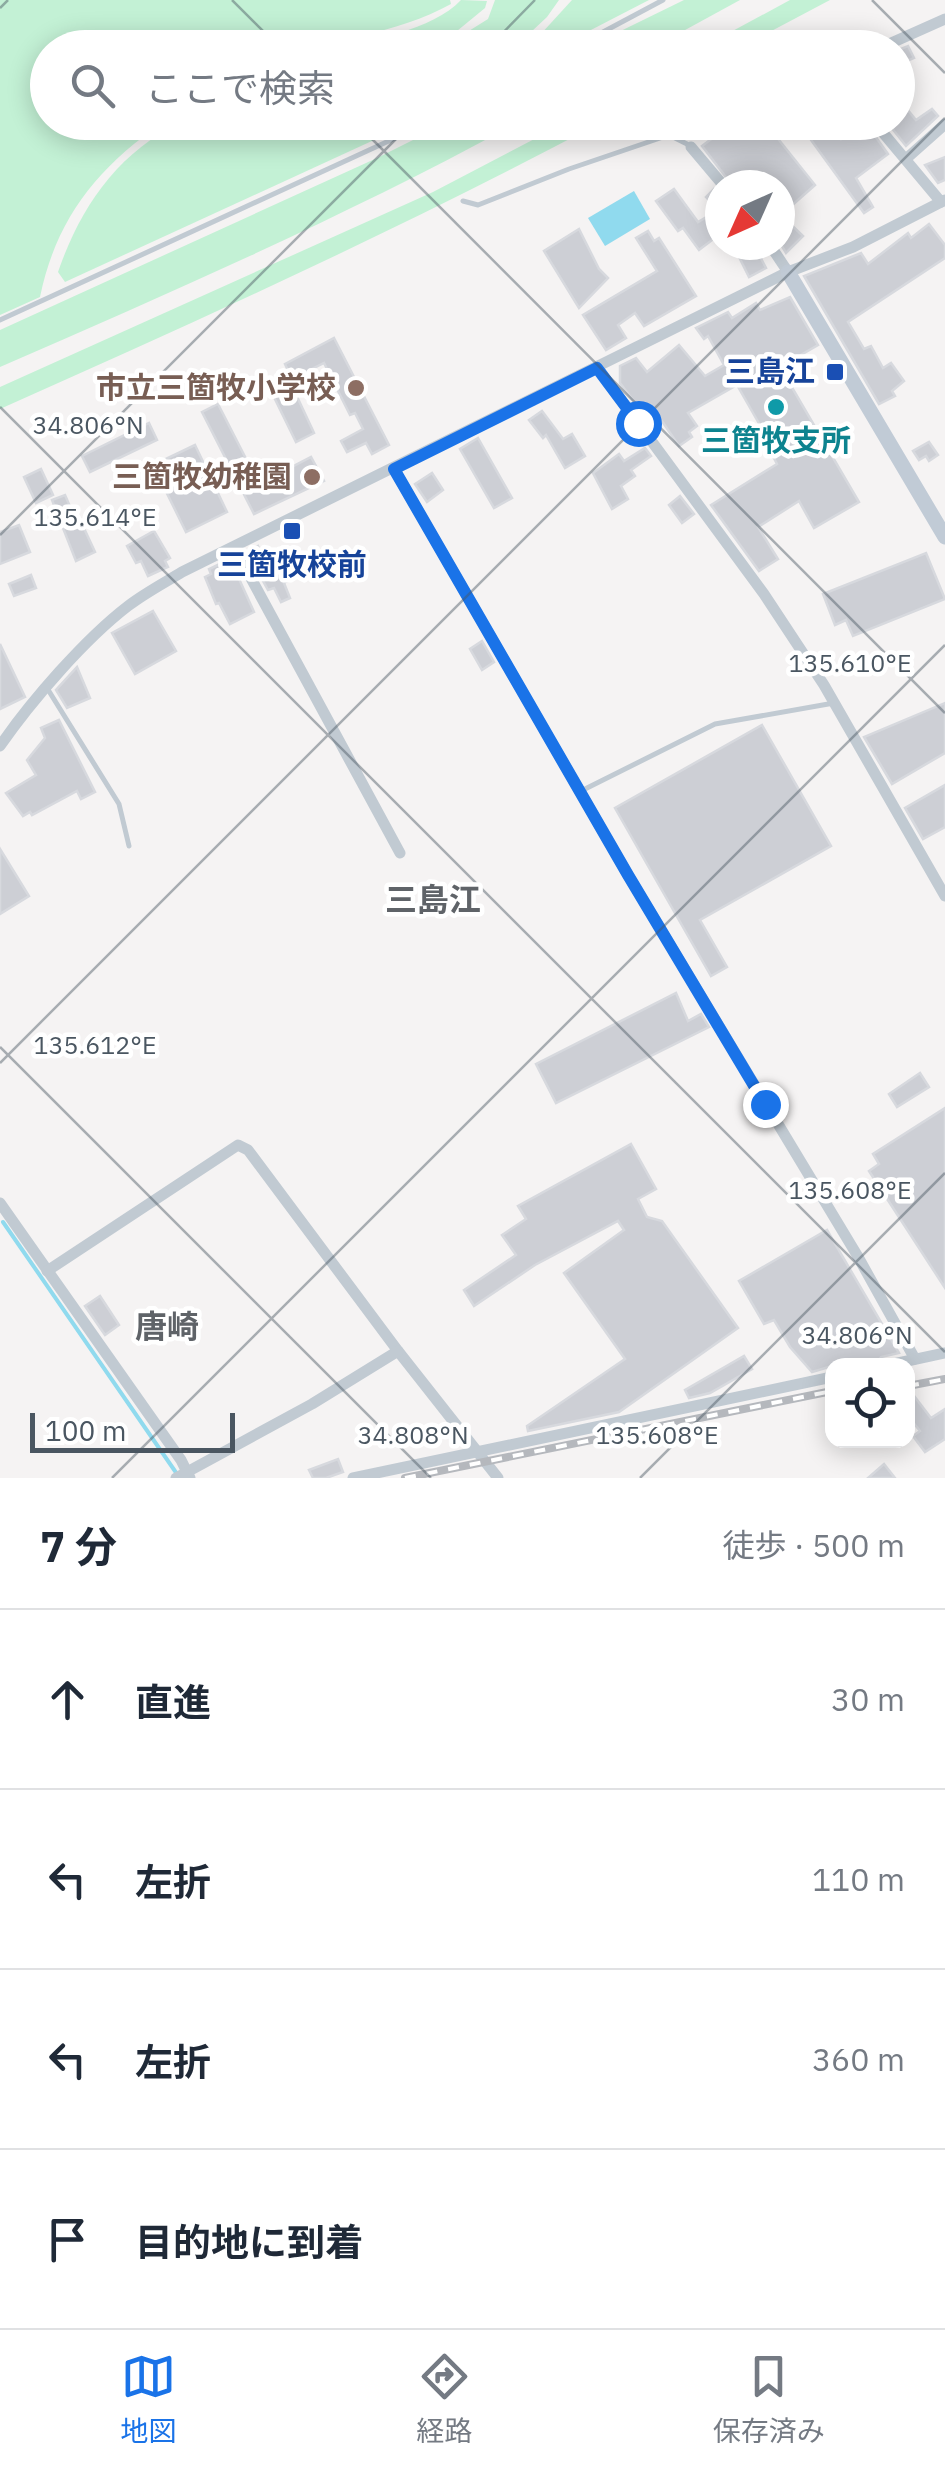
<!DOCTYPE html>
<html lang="ja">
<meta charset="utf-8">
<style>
body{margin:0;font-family:"IBM Plex Sans","Noto Sans JP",sans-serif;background:#f6f6f7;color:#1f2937}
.controls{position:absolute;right:30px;bottom:30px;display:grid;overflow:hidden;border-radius:20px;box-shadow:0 5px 25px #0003}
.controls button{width:90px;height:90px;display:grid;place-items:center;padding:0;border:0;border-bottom:2px solid #e0e1e3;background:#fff;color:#1f2937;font:50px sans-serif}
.compass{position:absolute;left:705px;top:170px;width:90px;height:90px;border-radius:50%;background:#fff;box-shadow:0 5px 25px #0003;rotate:225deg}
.scale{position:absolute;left:30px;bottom:25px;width:205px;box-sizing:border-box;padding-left:10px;border:5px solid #4a5661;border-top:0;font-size:28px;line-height:35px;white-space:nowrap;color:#4a5661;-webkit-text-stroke:8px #fff;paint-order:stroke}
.stop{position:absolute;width:30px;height:30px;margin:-22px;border:8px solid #1a73e8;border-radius:50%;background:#fff}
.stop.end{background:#1a73e8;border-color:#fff;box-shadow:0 2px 10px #0008}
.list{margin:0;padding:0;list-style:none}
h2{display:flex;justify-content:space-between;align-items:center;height:130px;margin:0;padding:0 40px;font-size:42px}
h2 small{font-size:32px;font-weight:400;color:#747a83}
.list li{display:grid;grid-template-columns:65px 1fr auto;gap:30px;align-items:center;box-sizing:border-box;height:180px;padding:0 40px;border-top:2px solid #e0e1e3}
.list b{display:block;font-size:38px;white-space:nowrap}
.list em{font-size:32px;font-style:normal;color:#747a83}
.icon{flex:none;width:55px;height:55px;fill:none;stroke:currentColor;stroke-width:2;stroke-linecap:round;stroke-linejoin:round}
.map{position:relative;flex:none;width:945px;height:1478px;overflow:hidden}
.search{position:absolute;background:#fff;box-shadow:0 5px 25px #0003;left:30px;right:30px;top:30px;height:110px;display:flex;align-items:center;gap:25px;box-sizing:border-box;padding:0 35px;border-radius:55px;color:#747a83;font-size:38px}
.sheet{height:850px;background:#fff}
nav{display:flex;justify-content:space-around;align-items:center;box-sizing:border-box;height:140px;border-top:2px solid #e0e1e3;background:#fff;font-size:28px;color:#747a83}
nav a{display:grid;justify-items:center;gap:5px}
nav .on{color:#1a73e8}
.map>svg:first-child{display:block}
.green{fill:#c3f1d5}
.water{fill:#90daee}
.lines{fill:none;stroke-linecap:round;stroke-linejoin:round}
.stream{stroke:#90daee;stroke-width:4}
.building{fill:#cdcfd5;stroke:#d7d9de;stroke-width:2.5}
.service{stroke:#c1cad2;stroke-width:5}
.minor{stroke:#c1cad2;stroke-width:11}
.secondary{stroke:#c1cbd6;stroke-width:15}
.rail-casing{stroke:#b5b8bd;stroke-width:8}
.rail{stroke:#fff;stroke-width:4;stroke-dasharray:11;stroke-linecap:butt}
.route{stroke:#1a73e8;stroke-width:12}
.ticks{fill:none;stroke:#4a5661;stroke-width:2.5;stroke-opacity:0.45}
.transit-dot{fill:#1a4fb4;stroke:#fff;stroke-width:4}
.education-dot{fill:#8d6e63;stroke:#fff;stroke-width:4}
.culture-dot{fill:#0f9aa8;stroke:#fff;stroke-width:4}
.labels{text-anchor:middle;stroke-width:9;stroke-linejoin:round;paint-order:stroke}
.transit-label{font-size:30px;font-weight:bold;fill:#164399;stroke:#fff;text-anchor:end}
.education-label{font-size:30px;font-weight:bold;fill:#785e54;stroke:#fff;text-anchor:end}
.culture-label{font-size:30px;font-weight:bold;fill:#0d838f;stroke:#fff}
.neighbourhood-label{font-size:32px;font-weight:bold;fill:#5f6368;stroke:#fff}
.ticks-label{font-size:25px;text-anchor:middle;fill:#4a5661;stroke:#fff;stroke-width:9;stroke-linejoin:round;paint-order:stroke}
</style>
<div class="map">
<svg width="945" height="1478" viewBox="0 0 945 1478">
<rect width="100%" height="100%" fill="#f5f3f3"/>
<g class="green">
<path d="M0,0H450L451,4C344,63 167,48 48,48V122L162,123C97,168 56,219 40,297L0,315Z"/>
<path d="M461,0L487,1L485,8L457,31L465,47H328C368,42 433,30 461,0Z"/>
<polygon points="495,0 559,0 547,17 515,47 505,44 501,47 473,47 464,34 488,19"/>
<polygon points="572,0 649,0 558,47 529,47"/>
<polygon points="684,0 740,0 654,47 588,47"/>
<polygon points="790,0 830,0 741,47 703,47"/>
<path d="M181,122H411V123L65,282L58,272C80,208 117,153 181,122Z"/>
<path d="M447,123H517C350,214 175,291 0,367V330L377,158Z"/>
<path d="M565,123H600C404,227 203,319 0,409V387L433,192Z"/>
</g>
<polygon class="water" points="634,191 650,219 605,246 588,218"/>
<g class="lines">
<polyline class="stream" points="3,1222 177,1474"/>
</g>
<g class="building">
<polygon points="908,46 914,58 898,65 898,50"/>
<polygon points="898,98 916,120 932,109 938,116 906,146 887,122 898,122"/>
<polygon points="734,122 759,122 765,135 771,130 815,185 781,215 803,236 786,253 780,243 780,185 732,185 702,146"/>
<polygon points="798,122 828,122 841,139 858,122 865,122 888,154 856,178 873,207 864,213"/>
<polygon points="945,157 945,180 938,183 925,165"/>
<polygon points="674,189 698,222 718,210 706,197 714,189 720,194 720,234 699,250 683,228 678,231 656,201"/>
<polygon points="929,224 945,245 945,258 848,322 864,349 871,346 883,368 891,363 904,381 892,391 895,396 879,404 804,276 861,253 868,264 908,233 911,238"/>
<polygon points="579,229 599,269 608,278 579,308 544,251"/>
<polygon points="648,231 654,241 659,238 696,296 644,326 635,313 618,325 626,338 606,350 583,315 657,271 636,238"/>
<polygon points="733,245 754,245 766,268 749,277"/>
<polygon points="790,297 818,345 780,367 859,502 814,528 799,501 758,527 778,559 759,571 711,505 777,464 767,445 761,448 752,432 761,427 737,385 688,413 697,426 689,432 692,437 679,446 651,405 642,412 620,383 620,366 636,358 647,372 679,345 705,376 724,365 708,336 704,339 696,328 728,312 732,318 756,303 760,310"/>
<polygon points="334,338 389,445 372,454 366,443 347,452 341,441 363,429 355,413 350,415 324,363 292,379 285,364"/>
<polygon points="293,388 314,433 296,442 274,397"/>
<polygon points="218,404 259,484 311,457 324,481 254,514 202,412"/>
<polygon points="542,411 563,439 572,434 585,456 565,468 546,435 543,438 529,420"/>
<polygon points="149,423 157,440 90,472 82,456"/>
<polygon points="478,438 512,498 494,508 460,449"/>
<polygon points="929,442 938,455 929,461 926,456 919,460 913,451"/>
<polygon points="195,445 227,512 186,532 153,465"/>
<polygon points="645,448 651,456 631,470 635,476 621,486 628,499 612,509 593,473 619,454 624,461"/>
<polygon points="41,469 53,495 36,503 24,477"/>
<polygon points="432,473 443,490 427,502 415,484"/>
<polygon points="65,495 78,525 82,524 95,552 76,561 52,500"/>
<polygon points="680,496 694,514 682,523 669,505"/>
<polygon points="19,525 30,552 0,564 0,532"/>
<polygon points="154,531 170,558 165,561 168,567 148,576 141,561 136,563 127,546"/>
<polygon points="258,546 269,567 295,554 304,572 284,583 290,598 281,602 274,588 268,590 247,552"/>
<polygon points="926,553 945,599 853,636 846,620 835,625 823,594"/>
<polygon points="230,559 254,612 230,624 219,603 216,604 205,577 211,574 209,569"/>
<polygon points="31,575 36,588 14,596 9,584"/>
<polygon points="153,611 176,651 135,674 112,633"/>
<polygon points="482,641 494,662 482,670 470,649"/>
<polygon points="0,644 25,697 0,709"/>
<polygon points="77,667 90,698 67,708 56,690"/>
<polygon points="945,703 945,753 892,784 864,737"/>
<polygon points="59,720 95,792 81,799 77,791 32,815 30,812 23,816 6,793 36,775 27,760 45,738 41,728"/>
<polygon points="762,725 831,846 700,920 727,967 711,976 615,808"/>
<polygon points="945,785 945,827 923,839 905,808"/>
<polygon points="0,849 29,896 0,914"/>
<polygon points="676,993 688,1021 701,1014 709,1027 556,1103 536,1064"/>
<polygon points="920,1073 929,1087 897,1107 889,1094"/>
<polygon points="945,1108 945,1288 869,1171 879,1164 873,1154"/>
<polygon points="631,1144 656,1189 638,1199 647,1217 662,1221 738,1328 619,1412 528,1431 527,1426 625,1359 564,1273 624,1230 618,1221 535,1265 474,1306 464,1290 516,1255 502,1235 526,1219 518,1206"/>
<polygon points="827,1230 899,1353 881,1357 875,1365 832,1366 812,1372 790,1347 774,1320 764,1324 739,1281"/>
<polygon points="100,1296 119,1325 105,1335 85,1306"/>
<polygon points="744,1356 752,1369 710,1393 689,1398 685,1390"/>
<polygon points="908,1388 931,1418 945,1409 945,1439 925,1452 913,1436 920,1431 908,1416"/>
<polygon points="338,1459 343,1472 326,1478 313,1478 309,1470"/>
<polygon points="884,1464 895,1478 868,1478"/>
</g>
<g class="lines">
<g class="service">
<polyline points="573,48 663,0"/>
<polyline points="463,201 478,205 569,169 669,135 689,145"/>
<polyline points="0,320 430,122"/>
<polyline points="47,688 119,804 129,846"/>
<polyline points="581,791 715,724 834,703"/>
</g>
<g class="minor">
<polyline points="880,48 945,19"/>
<polyline points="874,122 941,202"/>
<polyline points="691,147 723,185"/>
<polyline points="907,158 945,124"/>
<polyline points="770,245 788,272"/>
<polyline points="597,367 764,594 824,685 945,896"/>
<polyline points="394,469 628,875 857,1255 915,1359"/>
<polyline points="234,547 400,853"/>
<path d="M0,746C31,701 85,639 128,606C145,593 164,583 182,572L788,272L853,247L945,200"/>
<polyline points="0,1203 181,1460 190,1478"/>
<polyline points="47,1271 238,1145 248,1150 398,1351 498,1478"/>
<polyline points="884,1366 945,1353"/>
<polyline points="176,1478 312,1404 398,1351"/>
<polyline points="353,1478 832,1377"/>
</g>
<polyline class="secondary" points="788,272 945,537"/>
<defs>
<g id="rail">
<polyline points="908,1386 945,1379"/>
<polyline points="405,1478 832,1391"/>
</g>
</defs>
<use href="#rail" class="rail-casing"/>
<use href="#rail" class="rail"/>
</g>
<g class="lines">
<polyline class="route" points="638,423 597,368 394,469 628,875 765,1104"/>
</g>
<path class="ticks" d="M232,0L280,48M872,0L945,73M0,8L8,0M488,48L535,0M355,122L945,713M0,407L945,1352M0,535L413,122M0,1047L431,1478M0,1063L945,118M112,1478L945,645M640,1478L945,1173"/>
<g class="transit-dot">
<rect x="825" y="362" width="20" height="20" rx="5"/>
<rect x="282" y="521" width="20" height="20" rx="5"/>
</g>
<g class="education-dot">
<circle cx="356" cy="388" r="10"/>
<circle cx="312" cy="477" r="10"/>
</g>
<circle class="culture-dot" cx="776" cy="407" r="10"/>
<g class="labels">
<g class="transit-label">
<text x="815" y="382">三島江</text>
<text x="292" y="575" text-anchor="middle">三箇牧校前</text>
</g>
<g class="education-label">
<text x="336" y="398">市立三箇牧小学校</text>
<text x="292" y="487">三箇牧幼稚園</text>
</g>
<g class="culture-label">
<text x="776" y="451">三箇牧支所</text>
</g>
<g class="neighbourhood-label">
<text x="433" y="911">三島江</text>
<text x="167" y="1338">唐崎</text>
</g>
</g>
<g class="ticks-label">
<text x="88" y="434">34.806°N</text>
<text x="95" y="526">135.614°E</text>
<text x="850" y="672">135.610°E</text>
<text x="95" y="1054">135.612°E</text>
<text x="850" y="1199">135.608°E</text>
<text x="857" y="1344">34.806°N</text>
<text x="657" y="1444">135.608°E</text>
<text x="413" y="1444">34.808°N</text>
</g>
</svg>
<div class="controls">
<button><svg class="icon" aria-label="locate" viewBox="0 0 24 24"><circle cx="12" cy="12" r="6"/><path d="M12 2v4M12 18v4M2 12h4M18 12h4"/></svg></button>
</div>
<svg class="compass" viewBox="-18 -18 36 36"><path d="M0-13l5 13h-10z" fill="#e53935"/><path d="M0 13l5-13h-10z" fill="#747a83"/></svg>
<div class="scale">100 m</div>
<div class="stop" style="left:638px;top:423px"></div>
<div class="stop end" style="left:765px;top:1104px"></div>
<div class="search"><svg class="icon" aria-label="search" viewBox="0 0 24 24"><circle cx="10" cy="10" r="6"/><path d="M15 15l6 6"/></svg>ここで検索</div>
</div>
<section class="sheet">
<h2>7 分<small>徒歩 · 500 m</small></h2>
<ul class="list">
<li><svg class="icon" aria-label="ahead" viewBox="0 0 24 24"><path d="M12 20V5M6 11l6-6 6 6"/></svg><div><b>直進</b></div><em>30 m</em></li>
<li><svg class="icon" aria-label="left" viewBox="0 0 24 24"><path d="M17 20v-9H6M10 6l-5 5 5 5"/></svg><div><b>左折</b></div><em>110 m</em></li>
<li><svg class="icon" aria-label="left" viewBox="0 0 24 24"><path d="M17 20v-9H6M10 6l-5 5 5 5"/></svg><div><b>左折</b></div><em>360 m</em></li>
<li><svg class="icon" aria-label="arrive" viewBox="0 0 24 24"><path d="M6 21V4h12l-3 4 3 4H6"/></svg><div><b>目的地に到着</b></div></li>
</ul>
</section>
<nav>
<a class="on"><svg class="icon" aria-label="map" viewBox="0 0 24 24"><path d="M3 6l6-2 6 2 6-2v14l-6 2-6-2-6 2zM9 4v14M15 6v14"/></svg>地図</a>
<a><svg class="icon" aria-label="directions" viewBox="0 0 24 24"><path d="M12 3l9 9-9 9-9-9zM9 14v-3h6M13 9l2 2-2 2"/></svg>経路</a>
<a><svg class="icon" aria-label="saved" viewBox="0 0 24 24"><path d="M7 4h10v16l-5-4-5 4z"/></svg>保存済み</a>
</nav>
